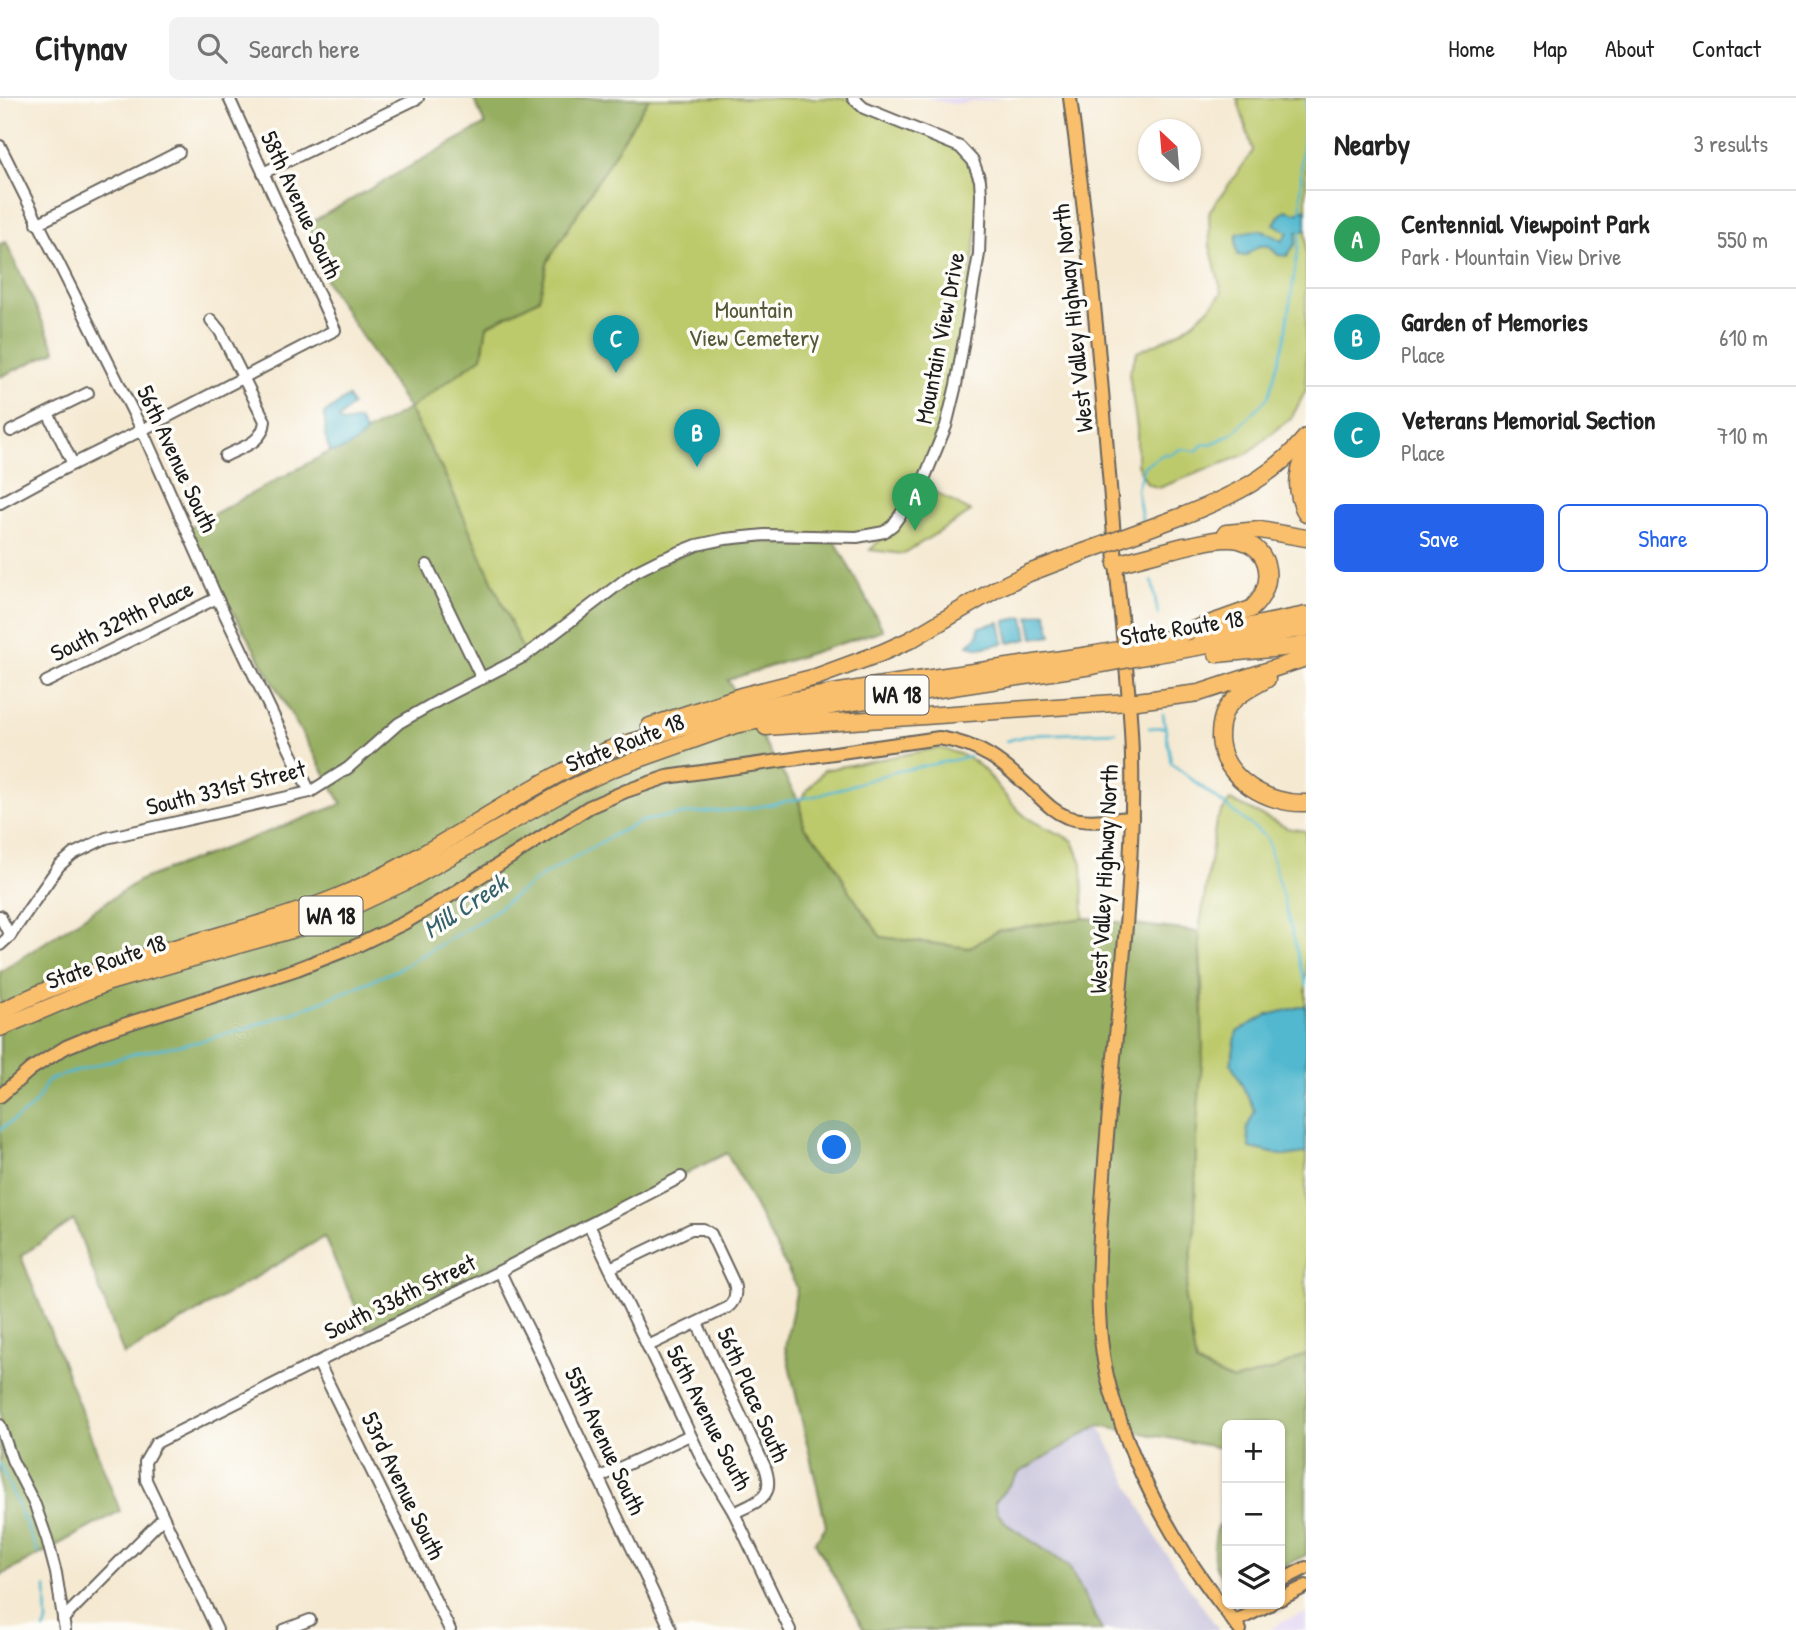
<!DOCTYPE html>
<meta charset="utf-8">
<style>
body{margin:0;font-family:"Patrick Hand",sans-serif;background:#f2f2f2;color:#222}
.controls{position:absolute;right:21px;bottom:21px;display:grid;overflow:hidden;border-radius:10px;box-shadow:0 2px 5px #0004}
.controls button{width:63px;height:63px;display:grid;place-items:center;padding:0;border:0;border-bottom:2px solid #e0e0e0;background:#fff;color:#222;font:35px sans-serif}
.compass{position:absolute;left:1138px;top:21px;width:63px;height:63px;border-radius:50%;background:#fff;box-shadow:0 2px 5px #0004;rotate:334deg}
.you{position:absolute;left:835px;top:1050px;width:24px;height:24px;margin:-18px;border:5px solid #fff;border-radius:50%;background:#1a73e8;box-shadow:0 0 0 10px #1a73e833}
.badge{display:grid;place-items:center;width:46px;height:46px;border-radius:50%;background:#2563eb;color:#fff;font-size:23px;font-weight:700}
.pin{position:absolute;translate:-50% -58px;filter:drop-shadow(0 2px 4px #0008)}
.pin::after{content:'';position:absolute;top:37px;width:24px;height:21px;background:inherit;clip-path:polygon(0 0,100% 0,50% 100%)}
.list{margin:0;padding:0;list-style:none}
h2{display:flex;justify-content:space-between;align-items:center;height:91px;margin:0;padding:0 28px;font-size:30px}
h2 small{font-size:23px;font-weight:400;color:#767676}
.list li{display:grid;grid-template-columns:46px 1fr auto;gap:21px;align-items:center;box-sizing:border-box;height:98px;padding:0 28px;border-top:2px solid #e0e0e0}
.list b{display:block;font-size:26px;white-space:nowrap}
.list p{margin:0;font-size:23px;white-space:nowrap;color:#767676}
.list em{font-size:23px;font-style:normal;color:#767676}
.actions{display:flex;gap:14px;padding:21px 28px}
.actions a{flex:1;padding:16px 0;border:2px solid #2563eb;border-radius:10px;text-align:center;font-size:24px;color:#2563eb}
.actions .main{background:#2563eb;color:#fff}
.icon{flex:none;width:38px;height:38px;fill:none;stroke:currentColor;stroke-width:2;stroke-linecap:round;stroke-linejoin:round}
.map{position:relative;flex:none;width:1306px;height:1532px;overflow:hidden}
header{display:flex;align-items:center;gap:42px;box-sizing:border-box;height:98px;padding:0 35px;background:#fff;border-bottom:2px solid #e0e0e0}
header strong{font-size:33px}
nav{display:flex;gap:38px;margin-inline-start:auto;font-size:24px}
.search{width:490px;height:63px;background:#f2f2f2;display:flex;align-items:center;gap:18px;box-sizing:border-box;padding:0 24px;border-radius:10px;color:#767676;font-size:26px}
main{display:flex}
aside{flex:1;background:#fff}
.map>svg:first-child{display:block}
.built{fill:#e1d4f4}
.industrial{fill:#c5c0db}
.green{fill:#bdca6c;stroke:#6c7344;stroke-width:2}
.forest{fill:#96ae60;stroke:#59653e;stroke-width:2}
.water{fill:#51b8cf;stroke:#366a76;stroke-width:2}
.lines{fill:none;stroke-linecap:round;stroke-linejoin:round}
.stream{stroke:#51b8cf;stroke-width:2.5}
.minor-casing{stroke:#68645c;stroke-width:14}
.major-casing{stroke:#68645c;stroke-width:16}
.highway-casing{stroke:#68645c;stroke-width:19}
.minor{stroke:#fff;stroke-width:10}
.major{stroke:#f9bf6d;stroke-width:12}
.highway{stroke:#f9bf6d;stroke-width:16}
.highway-bridge-casing{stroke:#68645c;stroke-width:19;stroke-linecap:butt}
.highway-bridge{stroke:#f9bf6d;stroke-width:16}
.labels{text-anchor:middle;stroke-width:7;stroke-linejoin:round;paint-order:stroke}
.shield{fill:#fdfcf7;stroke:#605f5e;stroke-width:2}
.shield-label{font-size:23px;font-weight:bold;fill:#1c1c1c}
.street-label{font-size:24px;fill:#1c1c1c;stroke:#fdfcf7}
.park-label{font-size:24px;fill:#545938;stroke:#fdfcf7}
.water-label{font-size:26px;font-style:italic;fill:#34626d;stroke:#fdfcf7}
</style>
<header>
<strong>Citynav</strong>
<div class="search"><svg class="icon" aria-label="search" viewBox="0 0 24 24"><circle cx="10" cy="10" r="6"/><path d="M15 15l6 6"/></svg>Search here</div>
<nav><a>Home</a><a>Map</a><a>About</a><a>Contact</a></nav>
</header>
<main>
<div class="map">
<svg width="1306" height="1532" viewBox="0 0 1306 1532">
<rect width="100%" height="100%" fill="#fdfcf7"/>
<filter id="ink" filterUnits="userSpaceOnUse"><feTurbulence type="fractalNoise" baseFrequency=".0143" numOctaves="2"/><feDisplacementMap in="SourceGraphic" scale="14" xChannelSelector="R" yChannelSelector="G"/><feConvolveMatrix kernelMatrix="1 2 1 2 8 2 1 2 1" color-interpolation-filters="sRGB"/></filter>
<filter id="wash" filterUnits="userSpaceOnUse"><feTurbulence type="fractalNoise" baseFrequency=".00686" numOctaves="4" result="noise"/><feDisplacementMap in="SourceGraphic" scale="28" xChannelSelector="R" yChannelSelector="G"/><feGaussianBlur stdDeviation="1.57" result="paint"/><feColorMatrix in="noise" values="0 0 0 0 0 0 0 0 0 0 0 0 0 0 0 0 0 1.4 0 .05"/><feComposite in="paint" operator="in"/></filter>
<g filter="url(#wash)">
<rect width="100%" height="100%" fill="#f5e9d2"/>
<g class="built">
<polygon points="925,0 1005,0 953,6"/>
<polygon points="1306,1515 1306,1532 1270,1532 1281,1524"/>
</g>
<polygon class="industrial" points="1099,1327 1160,1447 1219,1532 1102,1532 1069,1468 1008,1427 998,1416 995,1404 1019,1375"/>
<g class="green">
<polygon points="649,0 853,0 960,49 973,63 981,97 964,237 929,372 884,434 833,439 525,558 447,381 409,311 482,259 486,228 538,201 548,163"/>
<path d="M1237,0H1306V292L1292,319L1247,356L1159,390L1147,386L1137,366V330L1129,276L1137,254C1176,238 1195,228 1222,195L1210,148L1209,114L1253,53Z"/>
<polygon points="925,388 971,414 903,456 870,452 909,413"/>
<path d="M938,650C991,659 990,689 1025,718C1039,729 1058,733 1073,743L1082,765L1084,820L998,833L969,850L881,839L849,793L830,756L804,729L799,703L824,672Z"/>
<polygon points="1230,702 1287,730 1306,733 1306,1256 1276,1271 1233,1283 1196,1266 1185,1201 1195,1130 1196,1041 1203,901 1199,834 1216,723"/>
</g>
<g class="forest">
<polygon points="473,0 649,0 548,163 539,201 487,228 482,259 409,311 447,381 525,557 635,474 725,441 833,439 883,532 728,582 799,703 804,729 830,756 849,793 881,839 969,850 998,833 1084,820 1199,834 1203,949 1196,1041 1195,1130 1185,1201 1196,1266 1233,1283 1276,1271 1306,1256 1306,1457 1280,1470 1280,1327 1227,1327 1227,1351 1099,1327 1019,1375 995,1404 998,1416 1008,1427 1069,1468 1102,1532 864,1532 815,1444 826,1428 785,1249 797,1190 727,1055 366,1231 324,1139 124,1257 74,1122 21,1158 120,1413 0,1478 0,874 140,782 342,706 186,431 409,311 327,185 308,126 485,26"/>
<polygon points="6,144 56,253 0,279 0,146"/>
<path d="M1227,1422V1485C1209,1469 1213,1450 1217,1428Z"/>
</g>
<g class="water">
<path d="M1306,111V132L1297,134L1296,145L1287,158L1278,157L1269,148H1259L1245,158L1238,157L1236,147L1237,136C1259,130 1263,131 1282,143L1288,134L1274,126L1278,119L1286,112L1296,115Z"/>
<path d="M348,299L352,307L339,321L342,325L359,322L366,335C357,345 344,354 331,354C323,341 327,330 324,316Z"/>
<polygon points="1046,514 1052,537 1033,540 1029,519"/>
<polygon points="1024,519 1028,541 1009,545 1005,523"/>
<polygon points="1000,524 1004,545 980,550 968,547 978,537 979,529"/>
<polygon points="1306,906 1306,1055 1285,1058 1250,1050 1247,1030 1255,1013 1231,965 1237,934 1267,917 1304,908"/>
</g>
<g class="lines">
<g class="stream">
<polyline points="1301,113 1301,62 1306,3"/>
<polyline points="1142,422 1137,391 1144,368 1164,356 1172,356 1180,351 1197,353 1202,347 1211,346 1232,336 1269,298 1285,240 1301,131"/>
<polyline points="1152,483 1158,516"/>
<polyline points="1163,616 1171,665 1267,740 1306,887"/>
<polyline points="1149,630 1165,629"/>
<polyline points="1006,643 1029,637 1116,634"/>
<path d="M0,1032C12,1022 32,1013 39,999C44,991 43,987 51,981L136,955L197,944L244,931L313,907L397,872L485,820L539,780L615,736L643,723L683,716L746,711L820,697L894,674L969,659"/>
<polyline points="0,1366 38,1455"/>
<polyline points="44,1532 47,1525 46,1489"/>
</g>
</g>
</g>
<g filter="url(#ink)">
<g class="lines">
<defs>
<g id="minor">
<polyline points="0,48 142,332 217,500 310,694"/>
<polyline points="263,75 418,0"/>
<polyline points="37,126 179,54"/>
<path d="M211,222L220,233L265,323C263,345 242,349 225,358"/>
<polyline points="48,315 73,366"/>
<polyline points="11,333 88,295"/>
<polyline points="0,405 55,375 142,332 335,232 229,0"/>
<polyline points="427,467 482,581"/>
<polyline points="46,584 217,500"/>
<polyline points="0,818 10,838"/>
<polyline points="0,847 10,838 59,768 73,756 106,740 310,694 348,670 399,625 441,601 525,558 635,474 657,463 697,447 725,441 765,437 857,439 884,434 893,427 922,386 946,328 956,287 979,156 981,97 980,82 973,63 960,49 864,10 853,0"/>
<polyline points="589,1127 704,1365 734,1415 790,1532"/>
<path d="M610,1170L691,1131H703L711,1136L734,1185C737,1195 735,1204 727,1210L648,1248"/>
<path d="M500,1173C516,1210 537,1245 552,1282L671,1532"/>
<path d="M697,1225L765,1369C776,1400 758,1403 734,1415"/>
<polyline points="318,1264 450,1532"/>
<polyline points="0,1327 12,1362 35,1407 47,1441 56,1475 65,1532"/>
<polyline points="598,1380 690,1337"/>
<polyline points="63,1521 163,1420"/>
<polyline points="217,1532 146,1382 145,1364 156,1345 500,1173 681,1079"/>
<polyline points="284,1532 310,1522"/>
</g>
<g id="major">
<path d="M1070,0C1091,154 1104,309 1116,464C1121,529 1131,595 1132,660C1135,800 1113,939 1104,1078C1099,1145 1092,1225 1110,1290C1126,1348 1153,1405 1185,1455C1201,1482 1222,1507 1240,1532"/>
<path d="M0,998L31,971L66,949L102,934L297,871L356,848L404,825L448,799L589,709L626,693L667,679L939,640C982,647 1002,664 1032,692C1043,702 1052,713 1067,719C1087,726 1111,721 1132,720"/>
<polyline points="1280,1483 1306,1470"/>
<polyline points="1280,1501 1306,1488"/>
<polyline points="1234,1524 1270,1506"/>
</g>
<g id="highway">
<path d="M1306,355C1296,377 1295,394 1306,416"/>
<path d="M1185,417C1232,398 1273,379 1306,339"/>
<polyline points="1226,435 1260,432 1306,440"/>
<polyline points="1116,466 1184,448"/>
<polyline points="1201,538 1306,517"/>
<path d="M1153,546L1251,511C1275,490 1274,451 1239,442C1220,438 1193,447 1174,451"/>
<polyline points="1157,556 1306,530"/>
<polyline points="1217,556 1293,549 1306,546"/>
<path d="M1267,581C1255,588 1241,594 1231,605C1222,614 1220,628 1220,640C1222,681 1269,707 1306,705"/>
<polyline points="650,628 741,598 816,579 881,555 910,542 996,491 1029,475 1084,454"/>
<polyline points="766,629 1129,604 1199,595 1306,560"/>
<path d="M0,914C109,857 224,844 335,800C431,761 512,694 606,653C622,646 639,642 656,637C730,612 806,599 883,587C952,577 1021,567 1090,557"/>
<polyline points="0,930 109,884 298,830 339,815 405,784 571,690 614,670 735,627 847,605 1092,568"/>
</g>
</defs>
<use href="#minor" class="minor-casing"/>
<use href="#major" class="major-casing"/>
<use href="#highway" class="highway-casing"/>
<use href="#minor" class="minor"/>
<use href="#major" class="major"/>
<use href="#highway" class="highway"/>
<defs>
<g id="highway-bridge">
<polyline points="1084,454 1185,417"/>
<polyline points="1090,557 1153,546"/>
<polyline points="1092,568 1157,556"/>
</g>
</defs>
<use href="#highway-bridge" class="highway-bridge-casing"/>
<use href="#highway-bridge" class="highway-bridge"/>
</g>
</g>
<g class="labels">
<g class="shield">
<rect x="865.5" y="577.5" width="63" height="39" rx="5"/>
<rect x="299.5" y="798.5" width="63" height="39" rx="5"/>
</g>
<g class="shield-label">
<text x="897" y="605">WA 18</text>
<text x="331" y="826">WA 18</text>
</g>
<g class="street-label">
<text transform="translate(301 107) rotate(65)" y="8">58th Avenue South</text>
<text transform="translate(1073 220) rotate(-96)" y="8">West Valley Highway North</text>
<text transform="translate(940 240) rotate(-79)" y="8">Mountain View Drive</text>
<text transform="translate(177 361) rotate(65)" y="8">56th Avenue South</text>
<text transform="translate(122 523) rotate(-26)" y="8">South 329th Place</text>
<text transform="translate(1182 530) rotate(-9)" y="8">State Route 18</text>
<text transform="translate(625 645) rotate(-21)" y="8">State Route 18</text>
<text transform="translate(226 690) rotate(-14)" y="8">South 331st Street</text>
<text transform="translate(1104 781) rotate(-87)" y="8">West Valley Highway North</text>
<text transform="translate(106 864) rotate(-19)" y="8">State Route 18</text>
<text transform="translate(400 1199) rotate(-26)" y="8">South 336th Street</text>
<text transform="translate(753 1297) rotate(66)" y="8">56th Place South</text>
<text transform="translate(709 1320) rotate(63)" y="8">56th Avenue South</text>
<text transform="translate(605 1343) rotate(65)" y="8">55th Avenue South</text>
<text transform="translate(403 1388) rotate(64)" y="8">53rd Avenue South</text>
</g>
<g class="park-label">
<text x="754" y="220">Mountain<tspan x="754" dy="28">View Cemetery</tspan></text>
</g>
<g class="water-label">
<text transform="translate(465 808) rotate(-33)" y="9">Mill Creek</text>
</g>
</g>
</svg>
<div class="controls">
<button>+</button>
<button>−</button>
<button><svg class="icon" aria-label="layers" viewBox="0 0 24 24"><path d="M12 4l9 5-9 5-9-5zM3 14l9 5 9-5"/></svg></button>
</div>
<svg class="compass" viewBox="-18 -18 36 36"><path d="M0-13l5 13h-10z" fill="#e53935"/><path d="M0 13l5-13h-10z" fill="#767676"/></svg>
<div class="you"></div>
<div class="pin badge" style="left:915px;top:433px;background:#2e9e5b">A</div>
<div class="pin badge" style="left:697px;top:369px;background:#0f9aa8">B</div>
<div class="pin badge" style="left:616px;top:275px;background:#0f9aa8">C</div>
</div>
<aside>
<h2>Nearby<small>3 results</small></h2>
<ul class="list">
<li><span class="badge" style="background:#2e9e5b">A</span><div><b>Centennial Viewpoint Park</b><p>Park · Mountain View Drive</p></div><em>550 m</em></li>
<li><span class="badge" style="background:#0f9aa8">B</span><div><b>Garden of Memories</b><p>Place</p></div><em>610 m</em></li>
<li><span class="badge" style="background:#0f9aa8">C</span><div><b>Veterans Memorial Section</b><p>Place</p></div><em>710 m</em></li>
</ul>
<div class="actions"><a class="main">Save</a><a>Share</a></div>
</aside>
</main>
